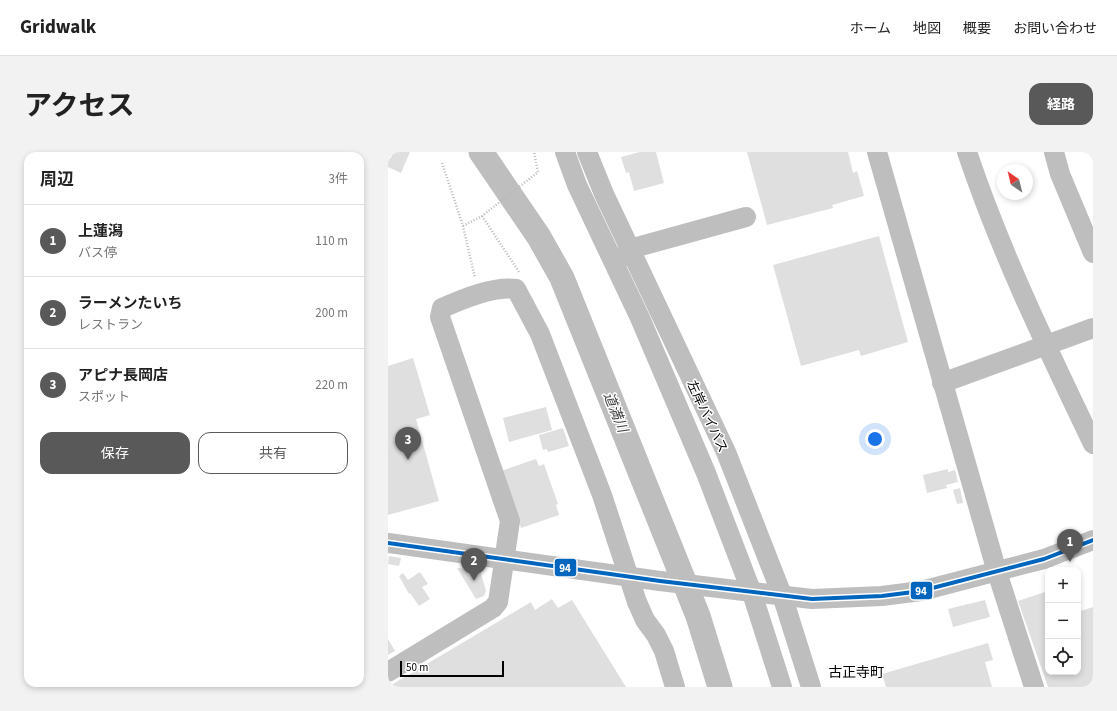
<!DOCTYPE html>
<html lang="ja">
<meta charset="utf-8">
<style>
body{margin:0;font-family:"Source Sans 3","Noto Sans JP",sans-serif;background:#f2f2f2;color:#222}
.controls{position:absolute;right:12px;bottom:12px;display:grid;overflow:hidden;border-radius:8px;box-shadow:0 2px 6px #0003}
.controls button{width:36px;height:36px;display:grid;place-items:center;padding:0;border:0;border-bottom:1px solid #e0e0e0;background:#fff;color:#222;font:20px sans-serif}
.compass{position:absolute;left:609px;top:12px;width:36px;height:36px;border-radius:50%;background:#fff;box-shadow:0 2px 6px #0003;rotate:325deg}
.scale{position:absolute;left:12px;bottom:10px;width:104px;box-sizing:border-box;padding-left:4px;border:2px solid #000;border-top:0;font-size:11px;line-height:14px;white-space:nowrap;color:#000;-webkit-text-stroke:3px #fff;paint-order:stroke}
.you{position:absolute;left:487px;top:287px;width:14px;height:14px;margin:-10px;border:3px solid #fff;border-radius:50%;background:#1a73e8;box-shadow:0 0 0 6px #1a73e833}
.badge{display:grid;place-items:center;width:26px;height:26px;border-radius:50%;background:#595959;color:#fff;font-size:13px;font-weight:700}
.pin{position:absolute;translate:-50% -33px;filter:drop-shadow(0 1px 2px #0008)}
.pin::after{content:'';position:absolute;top:21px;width:14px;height:12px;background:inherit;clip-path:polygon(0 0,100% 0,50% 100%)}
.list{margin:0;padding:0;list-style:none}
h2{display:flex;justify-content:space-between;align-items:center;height:52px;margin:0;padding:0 16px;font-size:17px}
h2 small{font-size:13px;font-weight:400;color:#767676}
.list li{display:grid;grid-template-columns:26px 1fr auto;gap:12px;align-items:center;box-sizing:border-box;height:72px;padding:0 16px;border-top:1px solid #e0e0e0}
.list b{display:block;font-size:15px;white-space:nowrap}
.list p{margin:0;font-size:13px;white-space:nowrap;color:#767676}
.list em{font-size:13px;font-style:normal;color:#767676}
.actions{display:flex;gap:8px;padding:12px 16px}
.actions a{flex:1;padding:9px 0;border:1px solid #595959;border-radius:12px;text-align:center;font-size:14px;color:#595959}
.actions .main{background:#595959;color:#fff}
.icon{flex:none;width:22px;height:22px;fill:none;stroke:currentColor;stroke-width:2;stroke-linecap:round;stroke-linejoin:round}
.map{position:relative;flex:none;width:705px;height:535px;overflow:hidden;border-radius:12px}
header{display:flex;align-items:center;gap:24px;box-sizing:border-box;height:56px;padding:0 20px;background:#fff;border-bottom:1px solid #e0e0e0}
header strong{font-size:19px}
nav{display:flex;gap:22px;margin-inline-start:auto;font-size:14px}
.intro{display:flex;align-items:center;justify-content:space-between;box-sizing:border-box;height:96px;padding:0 24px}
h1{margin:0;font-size:28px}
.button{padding:10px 18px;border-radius:12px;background:#595959;color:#fff;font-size:14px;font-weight:700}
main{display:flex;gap:24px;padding:0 24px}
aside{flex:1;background:#fff;border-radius:12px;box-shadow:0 2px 6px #0003}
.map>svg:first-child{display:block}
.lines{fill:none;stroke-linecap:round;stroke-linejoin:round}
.river{stroke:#bebebe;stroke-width:25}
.building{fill:#dfdfdf}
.path{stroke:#b9b9b9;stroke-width:2.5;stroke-dasharray:1 2;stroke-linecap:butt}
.minor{stroke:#bebebe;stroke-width:20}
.bus-1-casing{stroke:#fff;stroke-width:7}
.bus-1{stroke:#0065bd;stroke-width:4}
.labels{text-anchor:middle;stroke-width:3;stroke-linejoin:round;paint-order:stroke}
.street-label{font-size:13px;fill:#000;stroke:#fff}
.water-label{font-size:14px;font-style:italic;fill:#434343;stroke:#fff}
.neighbourhood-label{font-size:14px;fill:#000;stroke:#fff}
.line-badge{stroke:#fff;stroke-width:1.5}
.badge-label{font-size:11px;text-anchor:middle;font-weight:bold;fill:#fff}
</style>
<header>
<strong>Gridwalk</strong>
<nav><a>ホーム</a><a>地図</a><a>概要</a><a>お問い合わせ</a></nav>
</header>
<div class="intro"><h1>アクセス</h1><a class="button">経路</a></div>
<main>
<aside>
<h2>周辺<small>3件</small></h2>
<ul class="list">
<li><span class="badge">1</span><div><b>上蓮潟</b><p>バス停</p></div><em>110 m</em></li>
<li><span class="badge">2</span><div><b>ラーメンたいち</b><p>レストラン</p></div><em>200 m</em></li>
<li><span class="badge">3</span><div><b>アピナ長岡店</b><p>スポット</p></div><em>220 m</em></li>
</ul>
<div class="actions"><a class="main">保存</a><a>共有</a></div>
</aside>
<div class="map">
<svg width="705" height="535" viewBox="0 0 705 535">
<rect width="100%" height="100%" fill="#fff"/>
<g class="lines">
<polyline class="river" points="93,0 151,85 174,126 310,464 332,535"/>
</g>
<g class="building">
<polygon points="6,0 22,0 13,21 0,15 0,7 2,7"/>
<polygon points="252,0 268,0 276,31 246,39 241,20 238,21 233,5"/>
<polygon points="359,0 460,0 465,21 469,19 476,44 444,53 445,56 379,73"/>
<polygon points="491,84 520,190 473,204 471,198 413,214 385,113"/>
<polygon points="25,206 42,263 28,267 51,349 0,363 0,214"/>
<polygon points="158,255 164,278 121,290 115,266"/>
<polygon points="175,276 181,294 160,300 159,297 155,298 151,283"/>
<polygon points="148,307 151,314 156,312 170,352 168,353 171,363 133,376 113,319"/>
<polygon points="560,317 560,320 567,318 570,330 558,333 559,336 539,341 535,323"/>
<polygon points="572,336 575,351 569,352 565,338"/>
<polygon points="1,404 13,406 11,414 0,412"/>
<polygon points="69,416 92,418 98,439 96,444 88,447"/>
<polygon points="32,420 40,432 34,435 42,447 31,454 22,441 21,442 11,424 15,421 20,428"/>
<polygon points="660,439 660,520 690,520 690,460 705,455 705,535 660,535 630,449"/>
<polygon points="164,447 170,456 184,448 238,535 0,535 143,450 147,458"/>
<polygon points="597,448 602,465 565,475 560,457"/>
<polygon points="0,487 7,499 0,503"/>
<polygon points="600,491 605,508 597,510 604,535 498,535 494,522"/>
</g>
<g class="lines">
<g class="path">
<polyline points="54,11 75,74 87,126"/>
<polyline points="94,64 131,120"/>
<polyline points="75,74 94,64 150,20 146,0"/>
</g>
<g class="minor">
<polyline points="177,0 189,33 252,166 318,321 364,441 394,535"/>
<polyline points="199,0 216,42 338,300 394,443 423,535"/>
<polyline points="489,0 609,420 646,535"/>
<path d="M579,0C613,101 659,196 705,292"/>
<polyline points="666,0 672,22 705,101"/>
<polyline points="233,106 242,97 358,65"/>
<polyline points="554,231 705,176"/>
<polyline points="0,391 272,429 424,447 494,444 533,439 656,407 705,388"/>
<path d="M0,520L105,456L110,450L122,369L52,165L54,156C75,147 105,134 128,137L152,182L214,343L249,450L257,468L268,483L276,499L287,535"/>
</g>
<defs>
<polyline id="bus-1" points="0,391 272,429 424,447 494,444 533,439 656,407 705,388"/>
</defs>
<use href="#bus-1" class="bus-1-casing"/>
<use href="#bus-1" class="bus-1"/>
</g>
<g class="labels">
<g class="street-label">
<text transform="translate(320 264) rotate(65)" y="5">左岸バイパス</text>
</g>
<g class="water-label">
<text transform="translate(228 260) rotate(68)" y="5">道満川</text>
</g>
<g class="neighbourhood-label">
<text x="468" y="525">古正寺町</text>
</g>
</g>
<g class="line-badge">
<rect x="166" y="406" width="23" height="19" rx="4" fill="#0065bd"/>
<rect x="522" y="429" width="23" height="19" rx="4" fill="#0065bd"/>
</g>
<g class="badge-label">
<text x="177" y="420">94</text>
<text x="533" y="443">94</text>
</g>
</svg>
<div class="controls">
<button>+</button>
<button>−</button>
<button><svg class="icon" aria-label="locate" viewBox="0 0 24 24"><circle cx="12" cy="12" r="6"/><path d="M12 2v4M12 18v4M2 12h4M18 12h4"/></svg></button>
</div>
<svg class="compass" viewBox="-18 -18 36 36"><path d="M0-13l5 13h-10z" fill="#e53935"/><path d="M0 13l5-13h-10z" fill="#767676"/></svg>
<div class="scale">50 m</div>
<div class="you"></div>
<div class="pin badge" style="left:682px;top:410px">1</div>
<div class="pin badge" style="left:86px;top:429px">2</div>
<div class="pin badge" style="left:20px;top:308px">3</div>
</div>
</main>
